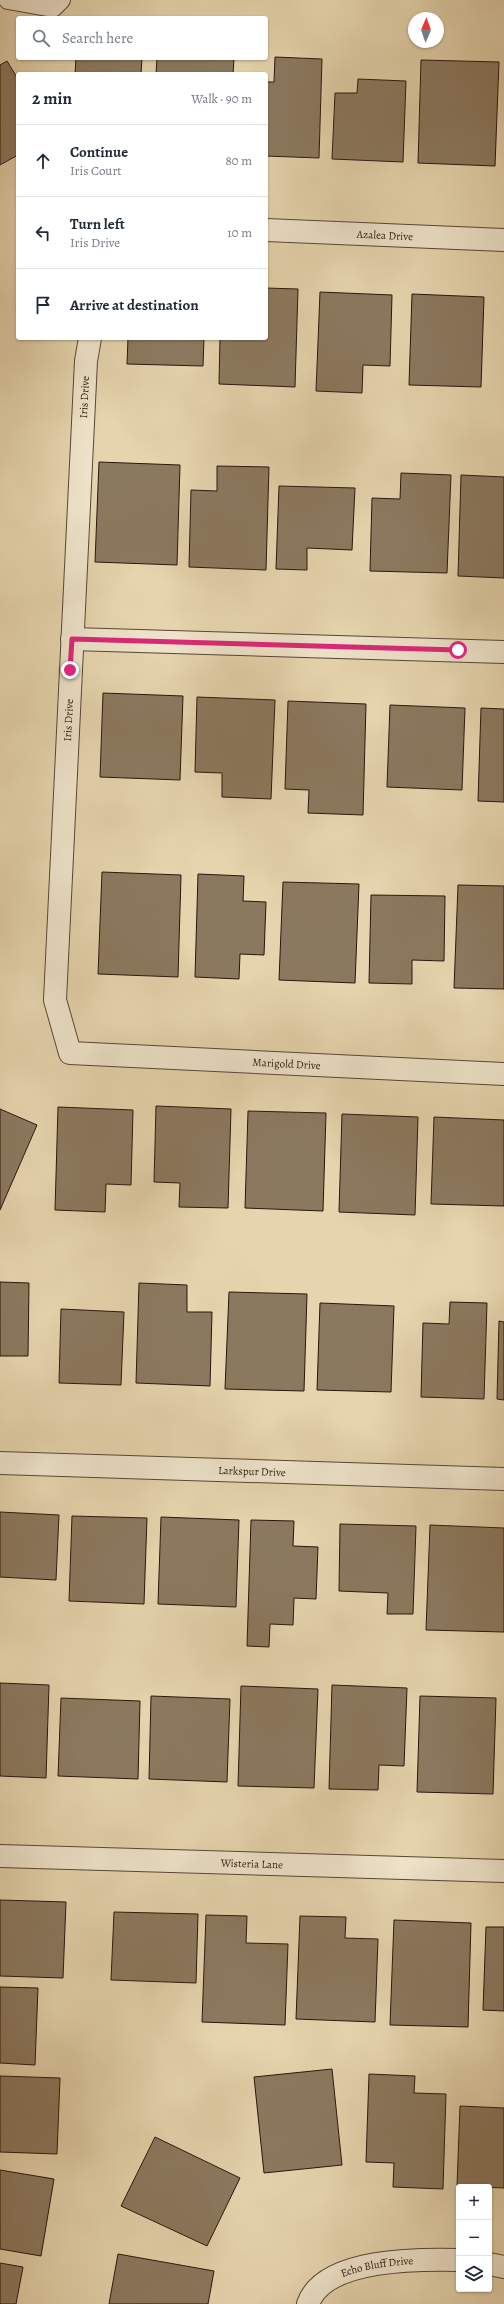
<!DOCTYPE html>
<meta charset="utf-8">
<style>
body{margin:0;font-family:Alegreya,serif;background:#f2f2f3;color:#1f2937}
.controls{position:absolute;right:12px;bottom:12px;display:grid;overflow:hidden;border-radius:4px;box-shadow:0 1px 3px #0004}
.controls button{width:36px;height:36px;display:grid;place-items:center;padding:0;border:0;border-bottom:1px solid #e0e1e3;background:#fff;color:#1f2937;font:20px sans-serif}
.compass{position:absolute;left:408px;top:12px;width:36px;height:36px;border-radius:50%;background:#fff;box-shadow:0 1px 3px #0004;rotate:2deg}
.stop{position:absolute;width:12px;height:12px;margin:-9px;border:3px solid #db2777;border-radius:50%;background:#fff}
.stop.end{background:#db2777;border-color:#fff;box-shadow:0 1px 4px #0008}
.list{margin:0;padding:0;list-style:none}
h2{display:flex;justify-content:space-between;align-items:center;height:52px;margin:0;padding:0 16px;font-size:17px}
h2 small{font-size:13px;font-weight:400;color:#747a83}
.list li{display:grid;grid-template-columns:26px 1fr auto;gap:12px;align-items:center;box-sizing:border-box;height:72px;padding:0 16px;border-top:1px solid #e0e1e3}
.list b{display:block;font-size:15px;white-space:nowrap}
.list p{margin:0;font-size:13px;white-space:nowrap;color:#747a83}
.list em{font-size:13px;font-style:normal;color:#747a83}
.icon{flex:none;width:22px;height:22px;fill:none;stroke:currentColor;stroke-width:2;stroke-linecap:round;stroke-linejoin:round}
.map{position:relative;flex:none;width:504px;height:2304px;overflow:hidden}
.search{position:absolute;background:#fff;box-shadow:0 1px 3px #0004;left:16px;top:16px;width:252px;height:44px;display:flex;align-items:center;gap:10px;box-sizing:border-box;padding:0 14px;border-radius:4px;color:#747a83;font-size:15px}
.panel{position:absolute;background:#fff;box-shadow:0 1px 3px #0004;left:16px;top:72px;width:252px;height:268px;border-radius:4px}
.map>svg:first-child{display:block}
.building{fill:#8b795f;stroke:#29160b}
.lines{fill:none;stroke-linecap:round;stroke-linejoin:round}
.lane-casing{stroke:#584634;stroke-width:20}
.street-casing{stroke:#584634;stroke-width:24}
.lane{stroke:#eee3ca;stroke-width:18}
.street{stroke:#eee3ca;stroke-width:22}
.route{stroke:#db2777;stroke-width:5}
.labels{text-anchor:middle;stroke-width:3;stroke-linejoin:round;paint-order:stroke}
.street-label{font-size:11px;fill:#29160b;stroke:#eee3ca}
</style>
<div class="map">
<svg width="504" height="2304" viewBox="0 0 504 2304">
<rect width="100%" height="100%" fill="#e5d4ad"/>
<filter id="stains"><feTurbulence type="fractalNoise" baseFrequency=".005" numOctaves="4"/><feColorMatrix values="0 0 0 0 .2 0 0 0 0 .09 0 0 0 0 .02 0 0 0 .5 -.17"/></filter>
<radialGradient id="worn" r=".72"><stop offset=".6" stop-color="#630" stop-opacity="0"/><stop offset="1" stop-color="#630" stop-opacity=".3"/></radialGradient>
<g class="building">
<polygon points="275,57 322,59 319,158 266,156 266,82 274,82"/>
<polygon points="76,58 142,58 141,74 75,74"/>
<polygon points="157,58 234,58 233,74 156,74"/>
<polygon points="421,60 499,62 495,166 418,163"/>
<polygon points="7,61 18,79 18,155 0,165 0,65"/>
<polygon points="358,79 406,81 403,162 332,159 335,93 357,93"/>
<polygon points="266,288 298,289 295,387 219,384 220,338 266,338"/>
<polygon points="320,292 392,295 390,366 363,365 362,393 316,391"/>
<polygon points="412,294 484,297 481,387 409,385"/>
<polygon points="128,338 204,338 203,366 127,364"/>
<polygon points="99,462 180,465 177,565 95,562"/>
<polygon points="217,466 269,467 266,570 189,567 191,490 217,491"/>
<polygon points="401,473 451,475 447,573 370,571 372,498 400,499"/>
<polygon points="461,475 504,477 504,578 458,576"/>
<polygon points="279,486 355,488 352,550 307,548 307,570 276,569"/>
<polygon points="103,693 183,696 180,780 100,777"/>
<polygon points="197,697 275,700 271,799 222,797 222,773 195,772"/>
<polygon points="288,701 366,704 363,815 308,813 309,790 285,789"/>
<polygon points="390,705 465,708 462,790 387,787"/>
<polygon points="481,708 504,709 504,802 478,801"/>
<polygon points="102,872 181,875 178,977 98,974"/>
<polygon points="198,874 244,876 243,901 266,902 264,955 240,954 239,979 195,977"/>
<polygon points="283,882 359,884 355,983 279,980"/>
<polygon points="458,885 504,886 504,989 454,988"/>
<polygon points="371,895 445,896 444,961 412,960 412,984 369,983"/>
<polygon points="156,1106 231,1109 228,1208 179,1207 180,1183 154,1182"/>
<polygon points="58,1107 133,1110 131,1185 106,1184 105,1212 55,1210"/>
<polygon points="0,1109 37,1125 0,1210"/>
<polygon points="248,1111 326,1113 323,1211 245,1208"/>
<polygon points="342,1114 418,1117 415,1215 339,1212"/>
<polygon points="434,1117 504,1120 504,1206 431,1204"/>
<polygon points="0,1282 29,1283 28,1356 0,1356"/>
<polygon points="139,1283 187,1285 187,1312 212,1312 210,1386 136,1383"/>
<polygon points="229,1292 307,1294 304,1391 225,1389"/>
<polygon points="450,1302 487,1303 484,1399 421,1397 423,1323 449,1324"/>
<polygon points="320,1303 394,1306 391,1392 317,1390"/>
<polygon points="61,1309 124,1312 121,1385 59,1383"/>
<polygon points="499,1321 504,1322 504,1400 497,1399"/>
<polygon points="0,1512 59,1515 56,1580 0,1577"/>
<polygon points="72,1516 147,1518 144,1604 69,1601"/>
<polygon points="161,1517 239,1520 236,1607 158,1604"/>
<polygon points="251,1520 294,1521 293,1546 318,1547 316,1599 294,1598 293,1625 270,1624 269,1647 247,1646"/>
<polygon points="340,1524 416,1526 413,1614 387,1614 388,1593 339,1591"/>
<polygon points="430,1525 504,1528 504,1632 426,1630"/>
<polygon points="0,1683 49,1685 46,1778 0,1776"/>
<polygon points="332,1685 407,1688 404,1766 379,1765 378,1790 329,1789"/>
<polygon points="241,1686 318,1689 314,1788 238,1786"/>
<polygon points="151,1696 230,1699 227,1782 149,1779"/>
<polygon points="420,1696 496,1698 493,1794 417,1792"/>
<polygon points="61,1698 140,1701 138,1779 58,1776"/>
<polygon points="0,1900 66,1902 63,1978 0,1976"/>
<polygon points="114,1912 198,1914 196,1983 111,1980"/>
<polygon points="206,1915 247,1916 246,1943 288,1944 285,2025 202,2022"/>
<polygon points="300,1916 346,1917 345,1938 378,1939 375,2022 296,2019"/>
<polygon points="394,1920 471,1923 468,2027 390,2025"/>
<polygon points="486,1927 504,1927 504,2011 483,2010"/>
<polygon points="0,1987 38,1988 35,2065 0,2063"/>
<polygon points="332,2069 342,2165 264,2173 254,2077"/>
<polygon points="369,2074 415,2076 414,2093 446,2094 443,2189 393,2187 394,2163 366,2162"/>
<polygon points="0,2076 60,2078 57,2154 0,2152"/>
<polygon points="460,2106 504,2108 504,2188 457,2186"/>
<polygon points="155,2137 240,2178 207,2246 121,2206"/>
<polygon points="0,2170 54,2179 41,2256 0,2249"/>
<polygon points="118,2254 214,2271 208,2304 109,2304"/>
<polygon points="0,2263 23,2267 16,2304 0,2304"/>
</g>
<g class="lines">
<defs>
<polyline id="lane" points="8,0 53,8 61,0"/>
<g id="street">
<path id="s1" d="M266,230L504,240"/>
<path id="s2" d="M90,338L86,361L55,1000L70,1053L504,1074"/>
<polyline points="72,639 504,652"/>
<path id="s3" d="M0,1463L504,1479"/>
<path id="s4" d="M0,1856L504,1871"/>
<polyline points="489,2264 504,2267"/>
<path id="s5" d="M308,2304C324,2258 419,2259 459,2260"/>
</g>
</defs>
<use href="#lane" class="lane-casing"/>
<use href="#street" class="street-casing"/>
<use href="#lane" class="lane"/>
<use href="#street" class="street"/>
</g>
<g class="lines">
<polyline class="route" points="70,670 72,639 458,650"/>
</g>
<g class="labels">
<g class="street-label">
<text dy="4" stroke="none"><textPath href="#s1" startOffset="119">Azalea Drive</textPath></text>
<text transform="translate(84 397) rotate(-87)" y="4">Iris Drive</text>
<text transform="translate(68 720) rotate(-87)" y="4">Iris Drive</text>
<text dy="4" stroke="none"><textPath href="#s2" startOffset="935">Marigold Drive</textPath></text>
<text dy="4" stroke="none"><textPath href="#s3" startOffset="252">Larkspur Drive</textPath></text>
<text dy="4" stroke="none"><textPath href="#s4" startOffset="252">Wisteria Lane</textPath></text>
<text dy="4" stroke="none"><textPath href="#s5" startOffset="83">Echo Bluff Drive</textPath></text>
</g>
</g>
<rect width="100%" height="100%" filter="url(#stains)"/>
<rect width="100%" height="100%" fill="url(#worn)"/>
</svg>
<div class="controls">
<button>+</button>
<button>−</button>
<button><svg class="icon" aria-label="layers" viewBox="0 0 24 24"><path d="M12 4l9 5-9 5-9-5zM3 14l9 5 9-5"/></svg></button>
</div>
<svg class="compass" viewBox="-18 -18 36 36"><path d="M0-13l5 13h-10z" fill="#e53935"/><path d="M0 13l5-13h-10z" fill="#747a83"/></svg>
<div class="stop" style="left:458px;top:650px"></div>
<div class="stop end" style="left:70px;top:670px"></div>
<div class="search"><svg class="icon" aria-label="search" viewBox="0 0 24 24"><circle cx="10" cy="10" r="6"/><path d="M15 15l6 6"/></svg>Search here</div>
<section class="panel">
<h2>2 min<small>Walk · 90 m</small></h2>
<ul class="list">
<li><svg class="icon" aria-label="ahead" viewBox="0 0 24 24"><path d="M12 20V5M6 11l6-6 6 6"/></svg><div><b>Continue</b><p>Iris Court</p></div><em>80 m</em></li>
<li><svg class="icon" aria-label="left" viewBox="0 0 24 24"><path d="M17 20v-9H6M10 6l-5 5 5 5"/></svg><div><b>Turn left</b><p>Iris Drive</p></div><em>10 m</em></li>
<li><svg class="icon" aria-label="arrive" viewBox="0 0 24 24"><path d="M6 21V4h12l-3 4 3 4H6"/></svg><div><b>Arrive at destination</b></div></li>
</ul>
</section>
</div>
